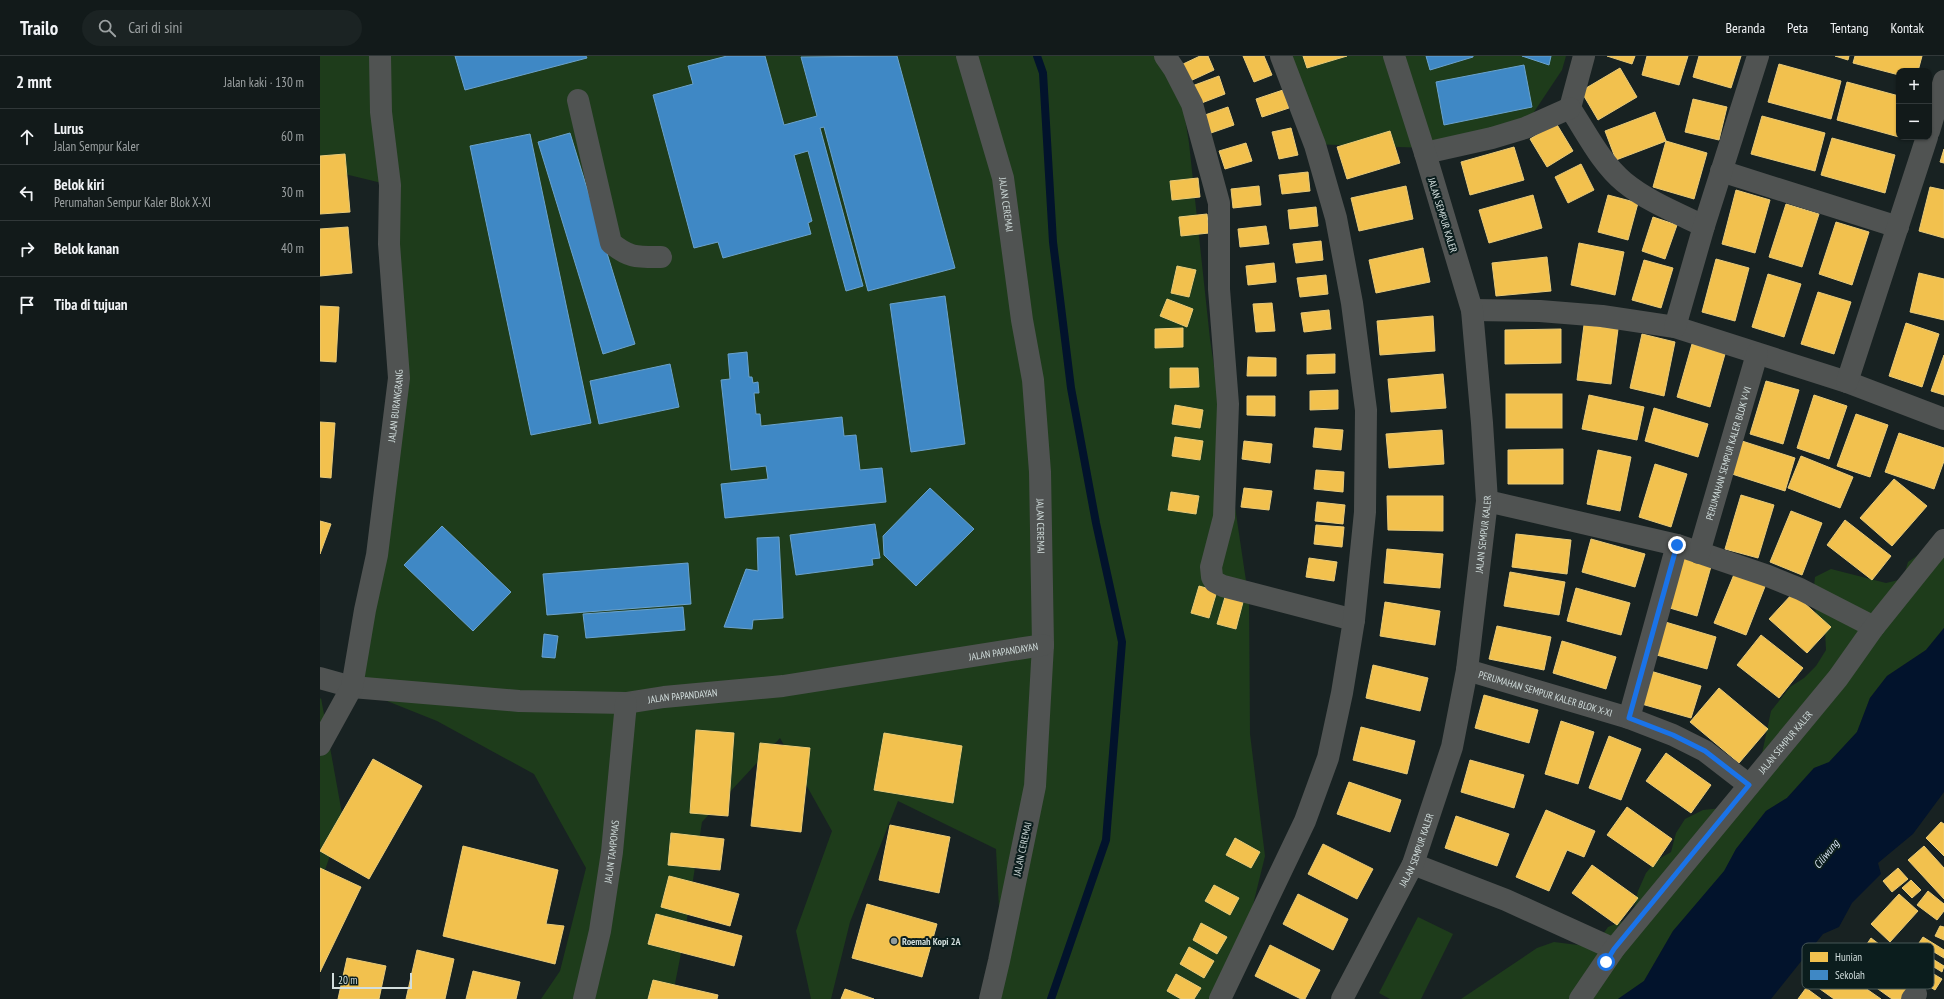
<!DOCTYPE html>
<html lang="id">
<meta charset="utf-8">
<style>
body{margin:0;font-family:"PT Sans Narrow",sans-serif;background:#1b2323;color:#f1f3f6}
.controls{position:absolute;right:12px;top:12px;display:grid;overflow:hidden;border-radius:8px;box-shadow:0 1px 3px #0004}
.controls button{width:36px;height:36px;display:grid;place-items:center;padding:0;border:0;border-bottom:1px solid #313839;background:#121a1a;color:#f1f3f6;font:20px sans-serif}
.scale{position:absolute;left:12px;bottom:10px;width:80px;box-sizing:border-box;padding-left:4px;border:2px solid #d2dedd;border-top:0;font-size:11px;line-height:14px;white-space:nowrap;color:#d2dedd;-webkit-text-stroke:3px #0b1d1d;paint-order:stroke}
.stop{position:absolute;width:12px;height:12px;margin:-9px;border:3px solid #1a73e8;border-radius:50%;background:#fff}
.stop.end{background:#1a73e8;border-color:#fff;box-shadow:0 1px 4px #0008}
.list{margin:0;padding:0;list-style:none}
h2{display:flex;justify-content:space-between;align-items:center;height:52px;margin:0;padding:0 16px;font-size:17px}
h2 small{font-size:13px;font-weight:400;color:#9ca1a2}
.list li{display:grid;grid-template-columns:26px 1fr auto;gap:12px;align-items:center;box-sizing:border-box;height:56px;padding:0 16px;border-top:1px solid #313839}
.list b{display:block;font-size:15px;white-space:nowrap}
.list p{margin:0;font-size:13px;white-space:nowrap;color:#9ca1a2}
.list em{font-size:13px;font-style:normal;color:#9ca1a2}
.icon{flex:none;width:22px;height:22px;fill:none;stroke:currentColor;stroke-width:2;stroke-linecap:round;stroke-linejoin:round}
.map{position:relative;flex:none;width:1624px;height:943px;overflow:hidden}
header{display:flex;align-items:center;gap:24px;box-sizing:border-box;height:56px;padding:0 20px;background:#121a1a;border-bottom:1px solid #313839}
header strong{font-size:19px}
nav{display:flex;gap:22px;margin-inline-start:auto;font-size:14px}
.search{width:280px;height:36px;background:#1b2323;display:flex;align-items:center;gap:10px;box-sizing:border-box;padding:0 14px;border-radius:22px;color:#9ca1a2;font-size:15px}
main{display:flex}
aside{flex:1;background:#121a1a}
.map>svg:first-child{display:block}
.green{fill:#1e3c1b}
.water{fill:#02132c}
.homes{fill:#f2c14e;stroke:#e8ca79}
.schools{fill:#3f88c5;stroke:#6ba2cc}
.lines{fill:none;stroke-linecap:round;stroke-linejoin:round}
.stream{stroke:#02132c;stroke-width:8}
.minor{stroke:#505352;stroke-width:22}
.route{stroke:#1a73e8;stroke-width:5}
.poi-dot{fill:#919c9c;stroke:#0b1d1d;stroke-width:1.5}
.labels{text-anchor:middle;stroke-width:4;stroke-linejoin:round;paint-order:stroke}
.street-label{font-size:10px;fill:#d2dedd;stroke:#0b1d1d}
.poi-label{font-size:10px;font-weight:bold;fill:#d2dedd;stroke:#0b1d1d;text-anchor:start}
.water-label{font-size:11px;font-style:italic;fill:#dae5f2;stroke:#0b1d1d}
.key{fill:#0b1d1d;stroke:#475757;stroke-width:1}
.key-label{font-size:11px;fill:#d2dedd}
</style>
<header>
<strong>Trailo</strong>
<div class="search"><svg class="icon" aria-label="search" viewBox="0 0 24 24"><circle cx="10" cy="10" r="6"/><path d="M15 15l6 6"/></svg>Cari di sini</div>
<nav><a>Beranda</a><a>Peta</a><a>Tentang</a><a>Kontak</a></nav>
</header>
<main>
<aside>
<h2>2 mnt<small>Jalan kaki · 130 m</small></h2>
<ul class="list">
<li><svg class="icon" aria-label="ahead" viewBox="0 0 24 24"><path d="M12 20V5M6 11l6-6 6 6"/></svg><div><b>Lurus</b><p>Jalan Sempur Kaler</p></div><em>60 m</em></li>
<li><svg class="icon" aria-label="left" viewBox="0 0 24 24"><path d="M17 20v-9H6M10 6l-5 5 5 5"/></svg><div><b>Belok kiri</b><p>Perumahan Sempur Kaler Blok X-XI</p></div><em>30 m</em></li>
<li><svg class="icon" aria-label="right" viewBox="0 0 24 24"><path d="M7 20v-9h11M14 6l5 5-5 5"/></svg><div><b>Belok kanan</b></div><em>40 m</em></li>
<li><svg class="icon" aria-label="arrive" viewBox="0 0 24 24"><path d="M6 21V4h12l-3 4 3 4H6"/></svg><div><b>Tiba di tujuan</b></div></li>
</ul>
</aside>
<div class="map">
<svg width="1624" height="943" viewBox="0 0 1624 943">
<rect width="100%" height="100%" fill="#182222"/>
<g class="green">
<polygon points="0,0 855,0 869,87 890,283 929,545 930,678 945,800 910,943 673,943 682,910 676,793 578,745 530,866 511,943 491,943 476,875 512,775 460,682 382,766 364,882 352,943 221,943 240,915 266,812 214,718 117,665 32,631 74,359 70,129 0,112"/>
<polygon points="963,0 1246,0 1242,14 1212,59 1109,92 989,88"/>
<path d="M1624,473V572L1606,594L1567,620L1550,642L1537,676L1509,707L1494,712L1467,742L1446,755L1416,793L1405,815L1353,875L1324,925L1298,943H1141L1217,892L1234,886L1274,891L1288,871L1303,865L1314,852L1318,835L1326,817L1337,804L1351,796L1356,777L1365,763L1383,754L1402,752L1439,712L1451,655L1470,631L1484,622L1496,610L1506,594L1505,575L1496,558L1493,539L1495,521L1511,513L1566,527L1583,523L1588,506C1603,496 1614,488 1624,473Z"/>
<polygon points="1,642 23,763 0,828 0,643"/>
<polygon points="1098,861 1133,878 1101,943 1070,943 1059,937"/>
</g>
<polygon class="water" points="1624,572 1624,736 1593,778 1558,807 1561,818 1532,847 1519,871 1503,878 1451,943 1298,943 1324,925 1353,875 1404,815 1416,793 1446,755 1467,742 1494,712 1509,706 1537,676 1550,642 1567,620 1606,594"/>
<g class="homes">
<polygon points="880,0 888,0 894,14 868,26 861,9"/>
<polygon points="923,0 944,0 952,19 934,26"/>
<polygon points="983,0 1027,0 987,12"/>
<polygon points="1287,0 1315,0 1312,8"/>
<polygon points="1327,0 1368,0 1359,29 1322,19"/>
<polygon points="1379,0 1421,0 1411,32 1373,21"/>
<polygon points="1515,0 1529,0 1528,4"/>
<polygon points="1535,0 1602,0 1598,15 1579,15 1579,19 1533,7"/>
<polygon points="1459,8 1521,25 1511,63 1448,46"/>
<polygon points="1300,12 1317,41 1278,64 1261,35"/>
<polygon points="899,20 905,38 879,48 872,30"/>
<polygon points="1527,26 1579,40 1579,81 1517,64"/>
<polygon points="963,34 969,52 942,61 936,43"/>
<polygon points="1373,43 1407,51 1399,84 1365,76"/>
<polygon points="908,51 914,69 888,78 882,60"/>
<polygon points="1335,56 1346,85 1296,104 1285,75"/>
<polygon points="1442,60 1505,77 1495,115 1431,98"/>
<polygon points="1236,67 1253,95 1227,111 1210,83"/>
<polygon points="971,72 978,99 959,103 952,76"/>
<polygon points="1070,75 1080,107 1027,123 1017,91"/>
<polygon points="1512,82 1575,99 1565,137 1501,119"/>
<polygon points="1346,85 1387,97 1374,143 1333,131"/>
<polygon points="926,87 932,105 905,113 899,95"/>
<polygon points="1194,91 1204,124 1150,139 1141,106"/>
<polygon points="1624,93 1624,107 1620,106"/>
<polygon points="25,98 30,156 0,158 0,100"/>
<polygon points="1261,108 1274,134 1248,147 1235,121"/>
<polygon points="988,116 990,135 962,138 959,119"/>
<polygon points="878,122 880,141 852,144 850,125"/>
<polygon points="939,130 941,149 913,152 911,133"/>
<polygon points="1086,130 1093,163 1039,175 1031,142"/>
<polygon points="1610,131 1624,134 1624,182 1599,175"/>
<polygon points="1416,134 1450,144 1435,197 1402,188"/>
<polygon points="1213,139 1222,172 1169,187 1159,154"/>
<polygon points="1288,139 1318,147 1308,184 1278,176"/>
<polygon points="1466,148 1499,158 1482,211 1449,201"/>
<polygon points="996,151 998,170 970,173 968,154"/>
<polygon points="887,158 889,177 861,180 859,161"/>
<polygon points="1333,161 1357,169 1345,203 1322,195"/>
<polygon points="1516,166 1549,176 1532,229 1499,218"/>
<polygon points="946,170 949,188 920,191 918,173"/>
<polygon points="28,171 32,217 0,220 0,173"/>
<polygon points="1001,185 1003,204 976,207 973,188"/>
<polygon points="1259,187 1304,196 1295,239 1251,229"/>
<polygon points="1103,192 1110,226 1056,237 1049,204"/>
<polygon points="1227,201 1231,235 1176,240 1172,207"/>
<polygon points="1396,203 1429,212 1415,265 1382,256"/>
<polygon points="1324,204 1353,212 1341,252 1312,244"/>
<polygon points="954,207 956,226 928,229 926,210"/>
<polygon points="857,210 876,214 869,241 851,237"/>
<polygon points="1599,217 1624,223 1624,264 1590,256"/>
<polygon points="1448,218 1481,228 1464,281 1432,271"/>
<polygon points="1006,219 1008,238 980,241 977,222"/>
<polygon points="1498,236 1531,246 1514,298 1481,288"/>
<polygon points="847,243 873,253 867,271 840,260"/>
<polygon points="952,247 955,275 936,276 933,248"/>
<polygon points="0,250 19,251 16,306 0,305"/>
<polygon points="1009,254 1011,273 984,276 981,257"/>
<polygon points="1113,260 1115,295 1060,299 1057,265"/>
<polygon points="1586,267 1619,278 1602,331 1569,320"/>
<polygon points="1264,269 1298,273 1291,328 1257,324"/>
<polygon points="863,272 863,291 835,292 835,273"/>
<polygon points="1241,273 1241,307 1185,308 1185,274"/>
<polygon points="1322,278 1355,286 1344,340 1310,332"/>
<polygon points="1372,288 1405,298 1390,351 1357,341"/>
<polygon points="1015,298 1015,317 987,318 987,299"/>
<polygon points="1624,299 1624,339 1611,335"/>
<polygon points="928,301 956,302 956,320 927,320"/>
<polygon points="850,312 878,312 879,331 850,332"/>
<polygon points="1123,318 1126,352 1071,356 1068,323"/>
<polygon points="1446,325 1479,334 1463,388 1430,378"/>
<polygon points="1018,334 1018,353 990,354 990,335"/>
<rect x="1186" y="338" width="56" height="34"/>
<polygon points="1269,339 1324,351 1317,384 1262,373"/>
<polygon points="1494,339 1527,350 1509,403 1477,392"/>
<polygon points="927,340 955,340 955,360 927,359"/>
<polygon points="855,349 883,354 880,372 852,368"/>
<polygon points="1334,352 1388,368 1378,401 1325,385"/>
<polygon points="1536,358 1568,369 1550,421 1517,410"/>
<polygon points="0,366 15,367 11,422 0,421"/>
<polygon points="995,372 1023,374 1021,394 993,391"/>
<polygon points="1122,374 1124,408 1069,412 1066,378"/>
<polygon points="1579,377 1624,392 1624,405 1614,433 1565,416"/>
<polygon points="855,381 883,385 880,404 852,400"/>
<polygon points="924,385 952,388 950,407 922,403"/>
<polygon points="1422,385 1475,402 1465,435 1412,418"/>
<polygon points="1243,393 1243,428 1188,428 1188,394"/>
<polygon points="1278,394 1311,401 1300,455 1267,448"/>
<polygon points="1481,400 1533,421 1520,452 1468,432"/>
<polygon points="1335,408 1367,418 1351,471 1319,461"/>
<polygon points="996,414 1024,416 1023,436 994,433"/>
<polygon points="1574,423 1607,450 1572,490 1540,462"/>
<polygon points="924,432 952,435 949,454 921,451"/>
<polygon points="851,436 879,440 876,458 848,454"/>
<polygon points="1421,439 1454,449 1438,502 1405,493"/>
<polygon points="1067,440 1123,440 1123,475 1068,474"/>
<polygon points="997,446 1025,449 1023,468 995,465"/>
<polygon points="1471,455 1502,467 1482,519 1450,506"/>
<polygon points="1525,464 1571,500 1552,524 1507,489"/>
<polygon points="0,465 11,468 0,498"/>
<polygon points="996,469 1024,471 1022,491 994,488"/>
<polygon points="1196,478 1251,484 1247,518 1192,511"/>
<polygon points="1271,483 1325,498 1315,531 1262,516"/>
<polygon points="1067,493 1123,498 1120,532 1064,527"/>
<polygon points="1359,497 1392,507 1377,560 1343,550"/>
<polygon points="989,502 1017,506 1014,525 986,521"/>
<polygon points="1190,516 1245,526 1239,559 1184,550"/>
<polygon points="1415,516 1446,528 1426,579 1394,567"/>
<polygon points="879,530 897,535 889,562 871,557"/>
<polygon points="1256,532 1310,547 1301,579 1247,565"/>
<polygon points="1473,537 1511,571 1487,597 1449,563"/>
<polygon points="905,541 923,546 916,573 897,568"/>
<polygon points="1065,546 1120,555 1115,589 1060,580"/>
<polygon points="1342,565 1396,581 1387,613 1333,598"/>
<polygon points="1177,570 1231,581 1224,614 1169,603"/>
<polygon points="1441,579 1483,612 1459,642 1417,609"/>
<polygon points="1242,585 1296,601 1286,633 1233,617"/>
<polygon points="1053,609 1108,622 1100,655 1046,642"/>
<polygon points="1327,614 1381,630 1371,662 1318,647"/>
<polygon points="1399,632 1448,673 1419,707 1370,666"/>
<polygon points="1164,639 1218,654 1209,687 1155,672"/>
<polygon points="1241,665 1274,676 1258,728 1225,718"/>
<polygon points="1041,671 1095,685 1087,718 1033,704"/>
<polygon points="376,674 414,677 408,760 370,757"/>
<polygon points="564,677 642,690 633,747 554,734"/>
<polygon points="1289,680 1321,693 1301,744 1269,732"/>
<polygon points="440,687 490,692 481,776 431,770"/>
<polygon points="1346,697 1391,729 1371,757 1326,725"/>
<polygon points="53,703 102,730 49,823 0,795"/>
<polygon points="1150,704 1204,719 1194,752 1141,736"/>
<polygon points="1029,726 1081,744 1070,776 1017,758"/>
<polygon points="1307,751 1352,783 1333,811 1287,779"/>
<polygon points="1226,754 1275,775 1264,801 1247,794 1229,835 1196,821"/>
<polygon points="1136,760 1189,778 1177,810 1125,792"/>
<polygon points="1621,766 1624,768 1624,800 1606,782"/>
<polygon points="570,769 630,781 619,837 559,824"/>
<polygon points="351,777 404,783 400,814 348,809"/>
<polygon points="915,782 940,796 931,812 906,799"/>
<polygon points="1003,788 1053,813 1037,843 988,818"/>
<polygon points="143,790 238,814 226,868 244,870 235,908 123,880"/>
<polygon points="1604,790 1624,812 1624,843 1588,804"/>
<polygon points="1272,809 1318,842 1297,869 1252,837"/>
<polygon points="0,812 41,831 0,916"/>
<polygon points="1578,812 1588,823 1572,836 1563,825"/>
<polygon points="349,820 419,838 410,870 341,851"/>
<polygon points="1591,824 1601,834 1592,842 1582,832"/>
<polygon points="894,829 919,842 910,859 885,845"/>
<polygon points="1608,835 1624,848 1624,855 1617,864 1597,849"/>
<polygon points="978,838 1028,863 1013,894 963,868"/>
<polygon points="1579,838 1598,855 1570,886 1551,868"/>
<polygon points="547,848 617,868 602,921 532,902"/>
<polygon points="336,858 422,880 414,910 328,888"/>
<polygon points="881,867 907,881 897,898 873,884"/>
<polygon points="1620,870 1624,871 1624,884 1615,880"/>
<polygon points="1603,881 1624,894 1624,902 1599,887"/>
<polygon points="1551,882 1584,907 1579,917 1593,926 1582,943 1572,943 1530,913"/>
<polygon points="950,889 1000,914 985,943 981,943 935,920"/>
<polygon points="869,891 894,905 884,922 860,908"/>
<polygon points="1595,892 1624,910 1622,916 1591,897"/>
<polygon points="97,894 134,903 125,943 86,943"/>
<polygon points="27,902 66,910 59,943 18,943"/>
<polygon points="1592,905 1622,923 1615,934 1586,916"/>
<polygon points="1508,906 1561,943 1514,943 1493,928"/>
<polygon points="153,915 200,926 196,943 146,943"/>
<polygon points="856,918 881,932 874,943 861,943 847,935"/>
<polygon points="333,924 398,939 397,943 328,943"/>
<polygon points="1486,932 1501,943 1478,943"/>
<polygon points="525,933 554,943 521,943"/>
</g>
<g class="schools">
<polygon points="135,0 266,0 267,2 145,34"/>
<polygon points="407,0 445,0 464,69 497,60 481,1 577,0 635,212 548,235 504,71 500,72 543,230 526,235 488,95 474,99 492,165 488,167 491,178 403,202 398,186 374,192 333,39 373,28 368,10"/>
<polygon points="1106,0 1153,0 1153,1 1110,14"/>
<polygon points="1202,0 1231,0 1229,9"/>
<polygon points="1204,9 1212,51 1124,69 1116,26"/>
<polygon points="250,77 315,288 283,298 218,86"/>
<polygon points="210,78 271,367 211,379 150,90"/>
<polygon points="625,240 645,388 591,396 570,248"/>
<polygon points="427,296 429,321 432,321 433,327 438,326 439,337 434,337 436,358 440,358 441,370 522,361 524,380 536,379 540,414 562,412 566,446 405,462 401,428 448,423 446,410 411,414 401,324 410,323 408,298"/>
<polygon points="350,308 359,351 279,368 270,325"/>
<polygon points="610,432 654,473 596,530 564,499 563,480"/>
<polygon points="555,468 560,502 552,503 553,509 476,519 470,479"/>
<polygon points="122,470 191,536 153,575 84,509"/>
<polygon points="459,481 463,562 433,564 432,573 404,571 426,513 438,515 437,482"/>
<polygon points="368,507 371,548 227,559 223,518"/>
<polygon points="363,551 365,574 266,582 263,558"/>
<polygon points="224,578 238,580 235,602 222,601"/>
</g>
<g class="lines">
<polyline class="stream" points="717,0 723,17 733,186 751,332 776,467 802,586 786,784 731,943"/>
<g class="minor">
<path id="s1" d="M647,0L683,122L702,264L713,324L720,416L723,589L715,730L679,905L670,943"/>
<polyline points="845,0 854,13 872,48 899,147 899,233 908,348 904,461 891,511 892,521 895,526 903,530 1034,564"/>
<path d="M1264,0L1250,52C1266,76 1281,107 1304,126C1327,145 1357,157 1384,170"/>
<path d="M258,44L291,187C309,202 317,201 341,201"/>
<polyline points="1609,75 1624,25"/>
<polyline points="1105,97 1172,82 1205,72 1250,52"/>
<polyline points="1401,115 1578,171"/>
<polyline points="1152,254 1220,255 1282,260 1355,271 1527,326 1624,363"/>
<polyline points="1355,271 1384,170 1438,0"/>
<polyline points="1527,326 1607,81"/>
<polyline points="1167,445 1357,489 1448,520 1480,533 1554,571"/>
<path id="s2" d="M1379,497L1437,298"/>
<path id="s3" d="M1147,614L1309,662L1353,679L1385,695L1429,729"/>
<path id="s4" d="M0,622L32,631L199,645L306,647L344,641L463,630L723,589"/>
<polyline points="1309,662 1357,489"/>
<path id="s5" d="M0,689L32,631L45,554L57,499L79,322L69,188L70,129L61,56L60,0"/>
<polyline points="1093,808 1186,844 1294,893"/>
<path id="s6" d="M264,943L280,875L292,796L306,647"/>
<polyline points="900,943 985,765 1008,702 1022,637 1034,564 1045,456 1046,354 1032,247 1016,162 995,89 961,0"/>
<path id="s7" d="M1022,943L1093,808L1132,691L1147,614L1167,445L1162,367L1152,254L1105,97L1074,0"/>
<path id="s8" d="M1260,943L1294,893L1518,622L1554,571L1624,484"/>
<polyline points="1592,943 1596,938"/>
</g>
</g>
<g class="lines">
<polyline class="route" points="1286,906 1294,893 1429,729 1385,695 1353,679 1309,662 1357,489"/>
</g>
<circle class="poi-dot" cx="574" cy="885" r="4"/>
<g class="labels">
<g class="street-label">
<text dy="4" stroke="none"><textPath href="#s1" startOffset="154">JALAN CEREMAI</textPath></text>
<text transform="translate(1123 159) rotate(73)" y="4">JALAN SEMPUR KALER</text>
<text dy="4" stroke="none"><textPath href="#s5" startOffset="351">JALAN BURANGRANG</textPath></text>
<text dy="4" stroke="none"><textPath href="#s2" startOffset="104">PERUMAHAN SEMPUR KALER BLOK V-VI</textPath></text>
<text dy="4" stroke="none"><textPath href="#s1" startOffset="478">JALAN CEREMAI</textPath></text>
<text dy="4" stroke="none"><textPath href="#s7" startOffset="491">JALAN SEMPUR KALER</textPath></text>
<text dy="4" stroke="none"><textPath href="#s4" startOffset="689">JALAN PAPANDAYAN</textPath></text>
<text dy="4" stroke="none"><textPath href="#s3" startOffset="82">PERUMAHAN SEMPUR KALER BLOK X-XI</textPath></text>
<text dy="4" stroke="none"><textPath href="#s4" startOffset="365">JALAN PAPANDAYAN</textPath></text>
<text dy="4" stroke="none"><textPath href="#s8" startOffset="329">JALAN SEMPUR KALER</textPath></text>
<text transform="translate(702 793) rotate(-78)" y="4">JALAN CEREMAI</text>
<text dy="4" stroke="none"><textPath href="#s7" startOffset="167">JALAN SEMPUR KALER</textPath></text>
<text dy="4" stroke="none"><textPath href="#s6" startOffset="150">JALAN TAMPOMAS</textPath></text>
</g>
<g class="poi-label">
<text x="582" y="889">Roemah Kopi 2A</text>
</g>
<g class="water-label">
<text transform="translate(1506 798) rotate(-51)" y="4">Ciliwung</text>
</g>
</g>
<rect x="1482" y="887" width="132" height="46" rx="6" class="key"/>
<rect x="1490" y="896" width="18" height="10" fill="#f2c14e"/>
<rect x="1490" y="914" width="18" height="10" fill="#3f88c5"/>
<g class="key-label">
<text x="1515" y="905">Hunian</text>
<text x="1515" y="923">Sekolah</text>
</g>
</svg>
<div class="controls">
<button>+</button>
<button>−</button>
</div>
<div class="scale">20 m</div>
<div class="stop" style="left:1286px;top:906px"></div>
<div class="stop end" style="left:1357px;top:489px"></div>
</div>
</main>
